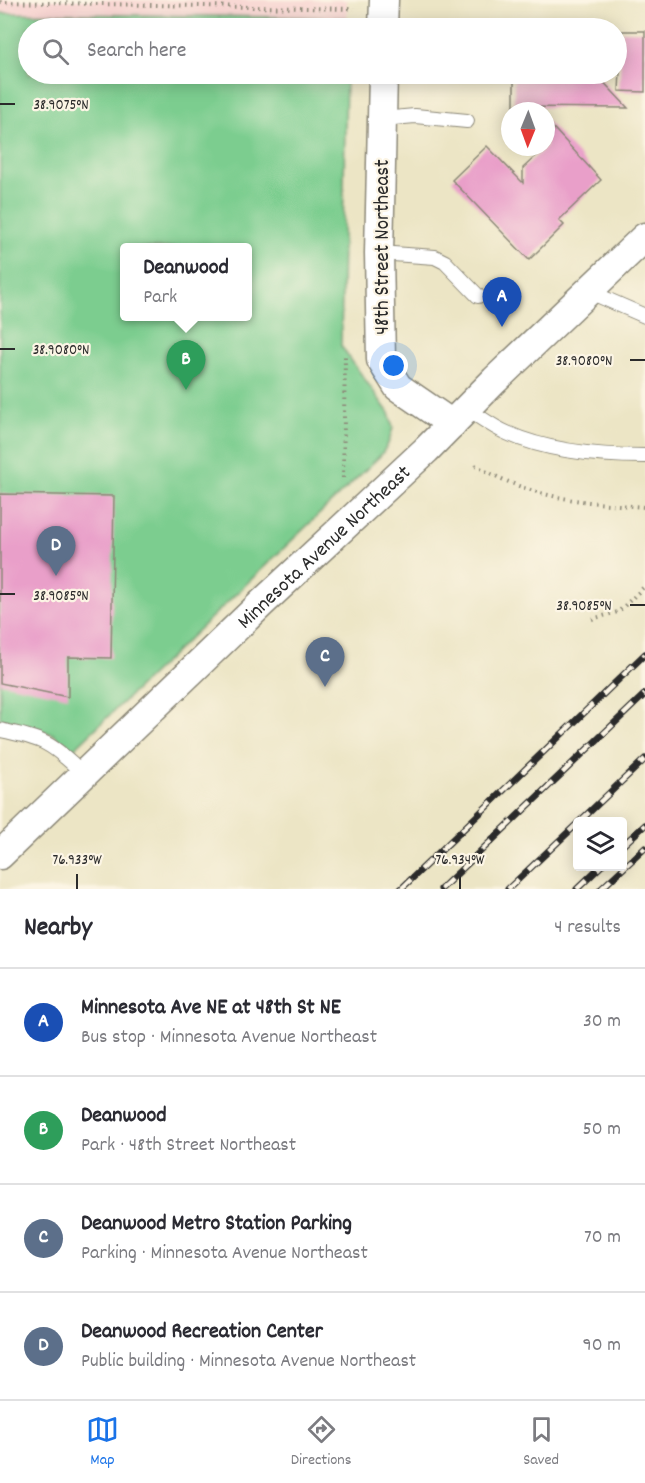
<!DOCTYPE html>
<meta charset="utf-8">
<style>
body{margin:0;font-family:Dekko,sans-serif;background:#f2f2f3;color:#2b2b33}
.controls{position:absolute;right:18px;bottom:18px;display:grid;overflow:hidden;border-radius:6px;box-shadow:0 3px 15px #0003}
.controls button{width:54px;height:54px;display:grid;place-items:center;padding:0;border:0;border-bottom:2px solid #e1e1e2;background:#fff;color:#2b2b33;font:30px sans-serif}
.compass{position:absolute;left:501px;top:102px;width:54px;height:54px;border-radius:50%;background:#fff;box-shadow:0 3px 15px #0003;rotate:181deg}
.you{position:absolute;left:394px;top:366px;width:21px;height:21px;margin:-15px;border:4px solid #fff;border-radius:50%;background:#1a73e8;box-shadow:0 0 0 9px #1a73e833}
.badge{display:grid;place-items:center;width:39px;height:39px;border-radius:50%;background:#1a73e8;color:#fff;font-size:20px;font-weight:700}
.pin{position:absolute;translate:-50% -50px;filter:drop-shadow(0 2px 3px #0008)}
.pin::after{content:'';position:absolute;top:32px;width:21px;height:18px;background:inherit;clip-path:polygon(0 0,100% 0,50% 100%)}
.popup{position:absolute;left:120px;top:243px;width:132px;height:78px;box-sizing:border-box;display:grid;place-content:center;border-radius:6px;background:#fff;filter:drop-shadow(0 2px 4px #0005);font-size:20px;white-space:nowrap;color:#7c7c81}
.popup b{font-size:22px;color:#2b2b33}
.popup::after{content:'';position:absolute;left:50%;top:100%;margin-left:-12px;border:12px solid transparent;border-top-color:#fff}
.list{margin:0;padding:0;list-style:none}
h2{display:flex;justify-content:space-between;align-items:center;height:78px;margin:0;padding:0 24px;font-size:26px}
h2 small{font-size:20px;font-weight:400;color:#7c7c81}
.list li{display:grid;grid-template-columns:39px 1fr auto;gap:18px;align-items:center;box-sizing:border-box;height:108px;padding:0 24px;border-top:2px solid #e1e1e2}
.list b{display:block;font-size:22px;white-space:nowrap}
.list p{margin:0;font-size:20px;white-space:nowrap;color:#7c7c81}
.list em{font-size:20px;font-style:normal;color:#7c7c81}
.icon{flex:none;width:33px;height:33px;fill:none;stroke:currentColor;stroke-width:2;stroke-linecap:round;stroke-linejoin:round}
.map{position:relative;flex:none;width:645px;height:889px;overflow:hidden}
.search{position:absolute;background:#fff;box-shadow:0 3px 15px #0003;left:18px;right:18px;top:18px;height:66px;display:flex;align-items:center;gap:15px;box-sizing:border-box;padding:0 21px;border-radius:33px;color:#7c7c81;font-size:22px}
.sheet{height:510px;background:#fff}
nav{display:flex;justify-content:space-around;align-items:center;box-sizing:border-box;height:84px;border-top:2px solid #e1e1e2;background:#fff;font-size:16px;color:#7c7c81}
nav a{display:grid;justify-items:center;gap:3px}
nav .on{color:#1a73e8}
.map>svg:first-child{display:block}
.built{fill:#f7d0cf}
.green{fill:#7ccd8f;stroke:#547c5d;stroke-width:1.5;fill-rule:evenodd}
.building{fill:#e99fc9}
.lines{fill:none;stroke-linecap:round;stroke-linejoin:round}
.lane-casing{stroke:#8c8878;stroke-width:16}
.street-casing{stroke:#8c8878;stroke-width:31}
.path{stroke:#8c8878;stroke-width:4;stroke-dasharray:1.5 4.5;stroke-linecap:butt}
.lane{stroke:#fff;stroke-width:14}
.street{stroke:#fff;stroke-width:28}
.rail-casing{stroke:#2b2b2b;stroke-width:7}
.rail{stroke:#fcf5e5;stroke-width:4.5;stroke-dasharray:14;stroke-linecap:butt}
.ticks{fill:none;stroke:#2b2b2b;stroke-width:2}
.labels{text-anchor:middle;stroke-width:4.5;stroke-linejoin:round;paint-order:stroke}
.street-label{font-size:21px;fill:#2b2b2b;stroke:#fcf5e5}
.ticks-label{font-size:15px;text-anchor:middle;fill:#2b2b2b;stroke:#fcf5e5;stroke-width:4.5;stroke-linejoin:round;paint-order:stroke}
</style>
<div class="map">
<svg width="645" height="889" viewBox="0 0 645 889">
<rect width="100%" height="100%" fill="#fcf5e5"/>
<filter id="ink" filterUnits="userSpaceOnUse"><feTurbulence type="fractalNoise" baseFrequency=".0167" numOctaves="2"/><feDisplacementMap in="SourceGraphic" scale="12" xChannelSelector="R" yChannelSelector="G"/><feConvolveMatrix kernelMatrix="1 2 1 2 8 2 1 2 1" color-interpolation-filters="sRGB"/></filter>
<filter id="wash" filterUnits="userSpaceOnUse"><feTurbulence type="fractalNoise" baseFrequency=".008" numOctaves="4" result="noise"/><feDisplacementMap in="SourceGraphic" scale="24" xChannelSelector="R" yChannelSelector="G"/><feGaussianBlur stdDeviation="1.35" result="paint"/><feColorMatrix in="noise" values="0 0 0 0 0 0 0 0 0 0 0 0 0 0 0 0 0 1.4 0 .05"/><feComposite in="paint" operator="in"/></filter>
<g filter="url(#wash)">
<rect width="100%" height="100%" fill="#ece5c5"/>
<polygon class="built" points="0,0 347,0 347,18 0,13"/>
<path class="green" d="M0,13L347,18L346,28H28V74H346L341,346L389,413L393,428L388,444L381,455L73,750L53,734L0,719ZM124,248H248V316H124Z"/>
<g id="blocks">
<g class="building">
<polygon points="622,31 645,31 645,92 619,91"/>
<polygon points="514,74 596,74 628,108 514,107"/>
<polygon points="546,120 601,180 559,220 564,225 529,260 452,180 487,146 523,183 523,168 546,147"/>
<polygon points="0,494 114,496 111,658 68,657 68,697 0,683"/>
</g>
</g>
</g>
<g filter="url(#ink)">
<use href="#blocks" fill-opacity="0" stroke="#8c8878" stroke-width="1.5"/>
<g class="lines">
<defs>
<g id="lane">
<polyline points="382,119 415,116 467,121"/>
<polyline points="379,253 435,257 445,262 478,296"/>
<polyline points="590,292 645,316"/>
<path d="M467,409C480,417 493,427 507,433C549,452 599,456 645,456"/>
<path d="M0,730C46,739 50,743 84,774"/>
</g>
<g id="street">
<polyline points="383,28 384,0"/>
<polyline points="383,74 379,253 381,360 398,387 452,424"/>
<path id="s1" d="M0,855L262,603L426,450L495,380L645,237"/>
</g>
</defs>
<use href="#lane" class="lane-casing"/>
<use href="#street" class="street-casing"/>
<g class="path">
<polyline points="0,2 354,9"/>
<path d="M475,465C533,499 579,502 645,507"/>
<polyline points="343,478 345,356"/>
<polyline points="592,619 618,612 645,586"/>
</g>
<use href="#lane" class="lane"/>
<use href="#street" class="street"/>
<defs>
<g id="rail">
<polyline points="579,822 645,759"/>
<polyline points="622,846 645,825"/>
<polyline points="401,889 645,654"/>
<polyline points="441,889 645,694"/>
<polyline points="508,889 578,823"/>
<polyline points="577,889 601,866"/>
<polyline points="601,889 645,848"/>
</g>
</defs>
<use href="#rail" class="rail-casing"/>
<use href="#rail" class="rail"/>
</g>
</g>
<path class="ticks" d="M0,104H15M0,349H15M630,360H645M0,594H15M630,605H645M77,889V874M460,889V874"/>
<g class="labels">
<g class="street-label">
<text transform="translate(381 247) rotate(-90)" y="7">48th Street Northeast</text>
<text dy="7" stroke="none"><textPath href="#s1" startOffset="447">Minnesota Avenue Northeast</textPath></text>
</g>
</g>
<g class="ticks-label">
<text x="61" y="109">38.9075°N</text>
<text x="61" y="354">38.9080°N</text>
<text x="584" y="365">38.9080°N</text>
<text x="61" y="600">38.9085°N</text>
<text x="584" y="610">38.9085°N</text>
<text x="77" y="864">76.933°W</text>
<text x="460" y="864">76.934°W</text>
</g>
</svg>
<div class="controls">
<button><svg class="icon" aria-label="layers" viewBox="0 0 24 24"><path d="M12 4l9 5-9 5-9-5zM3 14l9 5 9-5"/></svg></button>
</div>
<svg class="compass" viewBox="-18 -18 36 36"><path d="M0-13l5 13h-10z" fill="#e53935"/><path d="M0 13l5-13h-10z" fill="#7c7c81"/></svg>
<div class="you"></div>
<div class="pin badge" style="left:502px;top:327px;background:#1a4fb4">A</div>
<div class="pin badge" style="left:186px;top:390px;background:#2e9e5b">B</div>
<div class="popup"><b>Deanwood</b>Park</div>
<div class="pin badge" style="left:325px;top:687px;background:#5c6f8a">C</div>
<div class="pin badge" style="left:56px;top:576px;background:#5c6f8a">D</div>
<div class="search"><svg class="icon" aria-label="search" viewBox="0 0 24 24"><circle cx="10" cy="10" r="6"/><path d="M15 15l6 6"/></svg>Search here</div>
</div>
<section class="sheet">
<h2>Nearby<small>4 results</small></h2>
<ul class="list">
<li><span class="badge" style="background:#1a4fb4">A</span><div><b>Minnesota Ave NE at 48th St NE</b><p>Bus stop · Minnesota Avenue Northeast</p></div><em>30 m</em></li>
<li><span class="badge" style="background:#2e9e5b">B</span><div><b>Deanwood</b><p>Park · 48th Street Northeast</p></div><em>50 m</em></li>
<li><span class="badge" style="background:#5c6f8a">C</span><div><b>Deanwood Metro Station Parking</b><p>Parking · Minnesota Avenue Northeast</p></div><em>70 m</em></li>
<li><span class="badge" style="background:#5c6f8a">D</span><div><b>Deanwood Recreation Center</b><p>Public building · Minnesota Avenue Northeast</p></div><em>90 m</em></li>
</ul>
</section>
<nav>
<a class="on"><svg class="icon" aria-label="map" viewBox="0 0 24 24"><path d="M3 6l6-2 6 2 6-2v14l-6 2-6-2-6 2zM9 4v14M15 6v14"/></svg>Map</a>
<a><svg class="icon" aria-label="directions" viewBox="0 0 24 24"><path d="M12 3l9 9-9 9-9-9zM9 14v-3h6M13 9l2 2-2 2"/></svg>Directions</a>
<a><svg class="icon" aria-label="saved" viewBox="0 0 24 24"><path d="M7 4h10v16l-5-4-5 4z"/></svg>Saved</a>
</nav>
